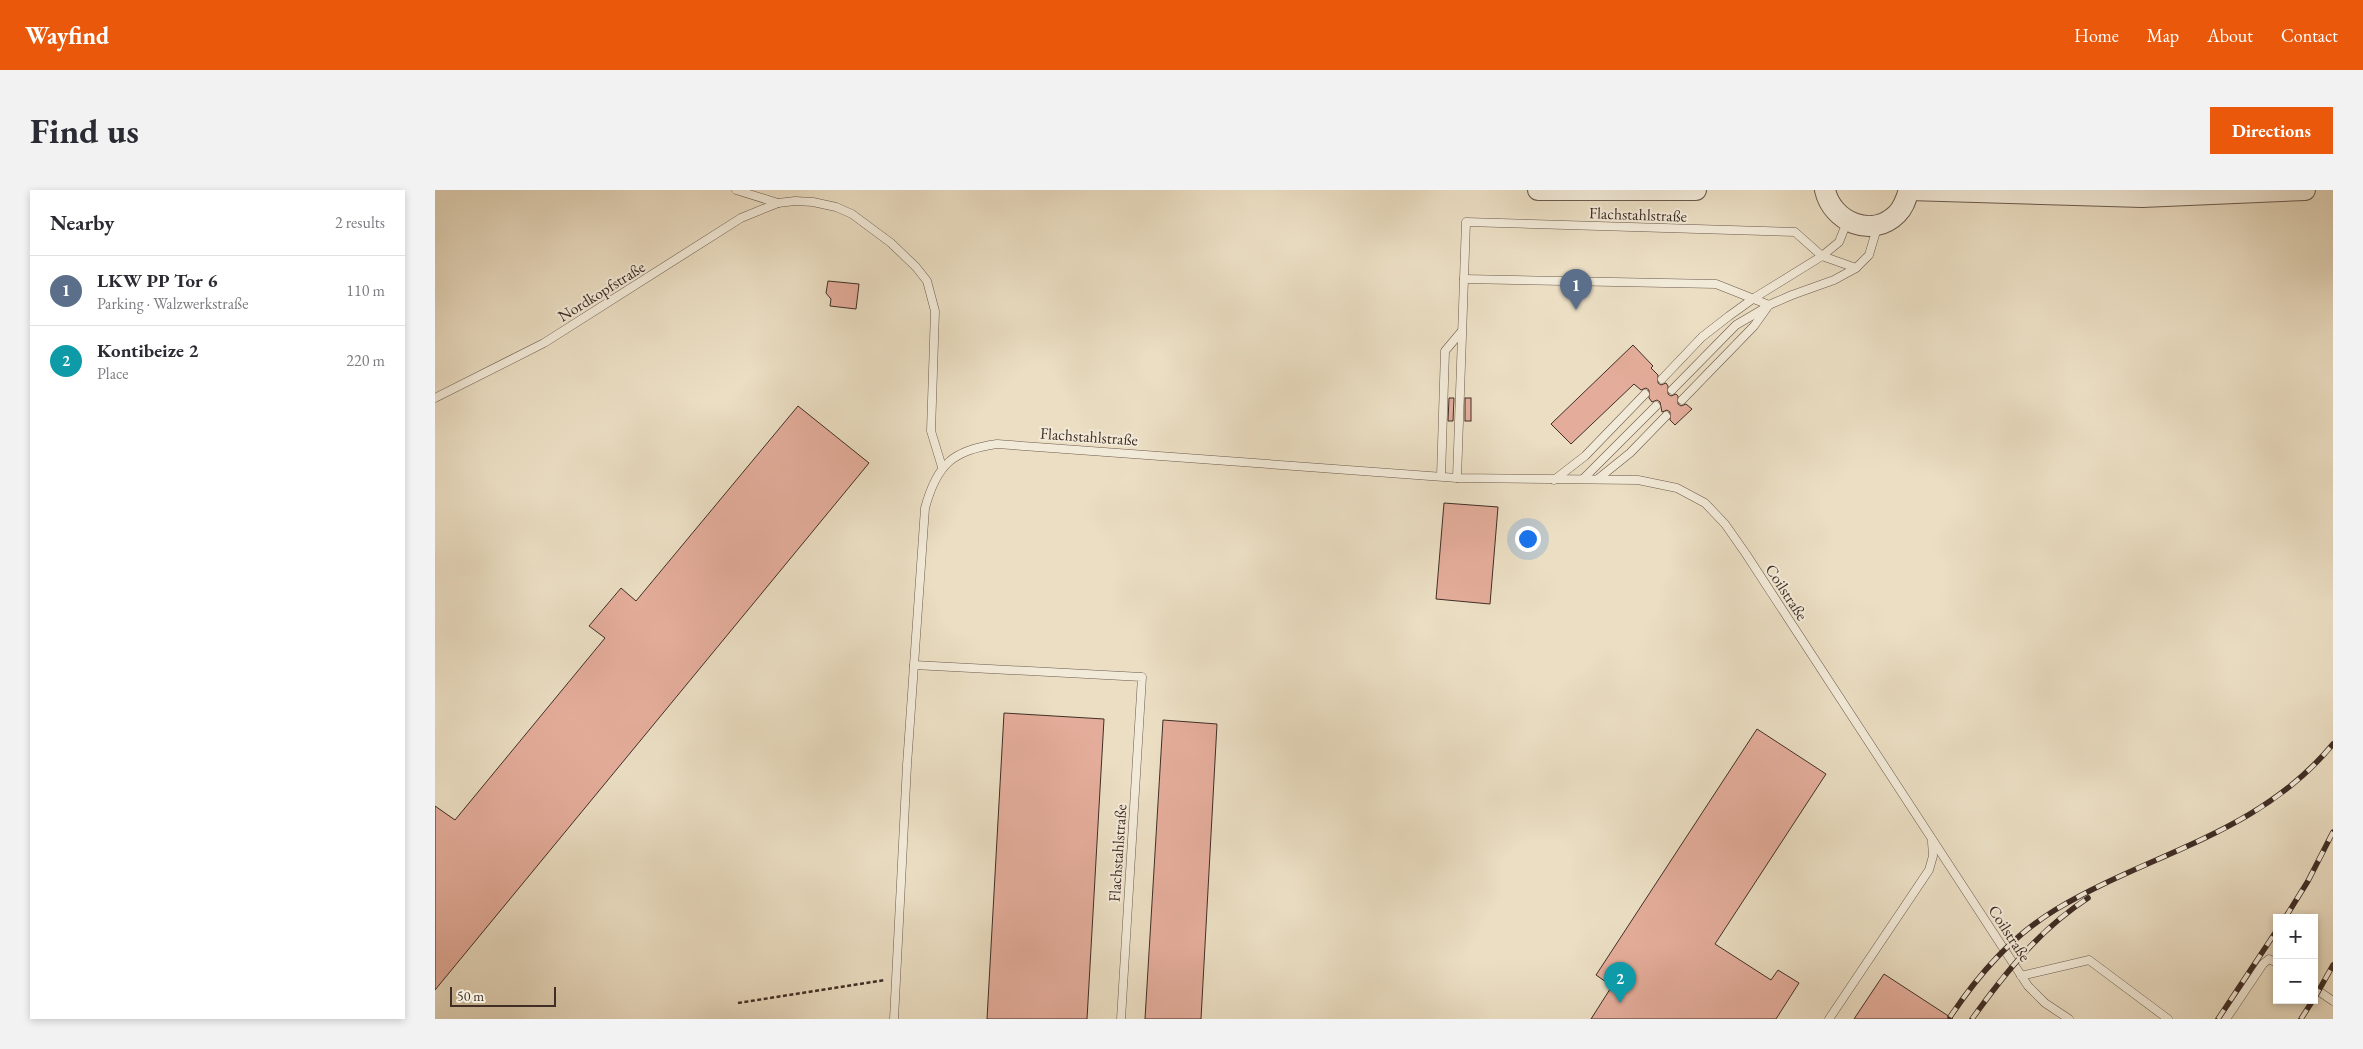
<!DOCTYPE html>
<meta charset="utf-8">
<style>
body{margin:0;font-family:"EB Garamond",serif;background:#f2f2f3;color:#2b2b33}
.controls{position:absolute;right:15px;bottom:15px;display:grid;overflow:hidden;border-radius:0px;box-shadow:0 2px 8px #0003}
.controls button{width:45px;height:45px;display:grid;place-items:center;padding:0;border:0;border-bottom:1px solid #e1e1e2;background:#fff;color:#2b2b33;font:25px sans-serif}
.scale{position:absolute;left:15px;bottom:12px;width:106px;box-sizing:border-box;padding-left:5px;border:2px solid #402e26;border-top:0;font-size:14px;line-height:18px;white-space:nowrap;color:#402e26;-webkit-text-stroke:4px #f2ead8;paint-order:stroke}
.you{position:absolute;left:1092px;top:348px;width:18px;height:18px;margin:-12px;border:4px solid #fff;border-radius:50%;background:#1a73e8;box-shadow:0 0 0 8px #1a73e833}
.badge{display:grid;place-items:center;width:32px;height:32px;border-radius:50%;background:#ea580c;color:#fff;font-size:16px;font-weight:700}
.pin{position:absolute;translate:-50% -41px;filter:drop-shadow(0 1px 2px #0008)}
.pin::after{content:'';position:absolute;top:26px;width:18px;height:15px;background:inherit;clip-path:polygon(0 0,100% 0,50% 100%)}
.list{margin:0;padding:0;list-style:none}
h2{display:flex;justify-content:space-between;align-items:center;height:65px;margin:0;padding:0 20px;font-size:21px}
h2 small{font-size:16px;font-weight:400;color:#7c7c81}
.list li{display:grid;grid-template-columns:32px 1fr auto;gap:15px;align-items:center;box-sizing:border-box;height:70px;padding:0 20px;border-top:1px solid #e1e1e2}
.list b{display:block;font-size:19px;white-space:nowrap}
.list p{margin:0;font-size:16px;white-space:nowrap;color:#7c7c81}
.list em{font-size:16px;font-style:normal;color:#7c7c81}
.map{position:relative;flex:none;width:1898px;height:829px;overflow:hidden;border-radius:0px}
header{display:flex;align-items:center;gap:30px;box-sizing:border-box;height:70px;padding:0 25px;background:#ea580c;color:#fff}
header strong{font-size:24px}
nav{display:flex;gap:28px;margin-inline-start:auto;font-size:18px}
.intro{display:flex;align-items:center;justify-content:space-between;box-sizing:border-box;height:120px;padding:0 30px}
h1{margin:0;font-size:35px}
.button{padding:12px 22px;border-radius:0px;background:#ea580c;color:#fff;font-size:18px;font-weight:700}
main{display:flex;gap:30px;padding:0 30px}
aside{flex:1;background:#fff;border-radius:0px;box-shadow:0 2px 8px #0003}
.map>svg:first-child{display:block}
.building{fill:#e4ad9b;stroke:#402e26}
.lines{fill:none;stroke-linecap:round;stroke-linejoin:round}
.service-casing{stroke:#6b5a4d;stroke-width:9}
.tertiary-casing{stroke:#6b5a4d;stroke-width:22}
.path{stroke:#402e26;stroke-width:2.5;stroke-dasharray:4 2.5;stroke-linecap:butt}
.service{stroke:#f2ead8;stroke-width:8}
.tertiary{stroke:#f2ead8;stroke-width:20}
.rail-casing{stroke:#402e26;stroke-width:5.5}
.rail{stroke:#f2ead8;stroke-width:4;stroke-dasharray:11;stroke-linecap:butt}
.labels{text-anchor:middle;stroke-width:4;stroke-linejoin:round;paint-order:stroke}
.street-label{font-size:16px;fill:#402e26;stroke:#f2ead8}
</style>
<header>
<strong>Wayfind</strong>
<nav><a>Home</a><a>Map</a><a>About</a><a>Contact</a></nav>
</header>
<div class="intro"><h1>Find us</h1><a class="button">Directions</a></div>
<main>
<aside>
<h2>Nearby<small>2 results</small></h2>
<ul class="list">
<li><span class="badge" style="background:#5c6f8a">1</span><div><b>LKW PP Tor 6</b><p>Parking · Walzwerkstraße</p></div><em>110 m</em></li>
<li><span class="badge" style="background:#0f9aa8">2</span><div><b>Kontibeize 2</b><p>Place</p></div><em>220 m</em></li>
</ul>
</aside>
<div class="map">
<svg width="1898" height="829" viewBox="0 0 1898 829">
<rect width="100%" height="100%" fill="#ebdec3"/>
<filter id="stains"><feTurbulence type="fractalNoise" baseFrequency=".004" numOctaves="4"/><feColorMatrix values="0 0 0 0 .2 0 0 0 0 .09 0 0 0 0 .02 0 0 0 .5 -.17"/></filter>
<radialGradient id="worn" r=".72"><stop offset=".6" stop-color="#630" stop-opacity="0"/><stop offset="1" stop-color="#630" stop-opacity=".3"/></radialGradient>
<g class="building">
<polygon points="393,91 424,94 421,119 395,116 396,109 391,103"/>
<polygon points="1198,155 1218,176 1216,178 1223,185 1223,193 1226,195 1231,193 1233,196 1233,204 1236,206 1241,204 1243,206 1243,214 1246,216 1251,214 1257,219 1240,235 1235,230 1235,222 1232,220 1227,222 1225,212 1222,210 1217,212 1214,208 1214,200 1211,198 1206,200 1199,194 1136,254 1116,234"/>
<polygon points="1014,208 1019,208 1018,231 1013,231"/>
<rect x="1030" y="208" width="6" height="23"/>
<polygon points="363,216 434,273 0,800 0,616 20,630 170,448 154,436 186,398 201,411"/>
<polygon points="1009,313 1063,317 1055,414 1001,409"/>
<polygon points="569,523 669,529 652,829 552,829"/>
<polygon points="728,530 782,534 766,829 710,829"/>
<polygon points="1322,539 1391,584 1280,754 1336,790 1343,780 1364,793 1341,829 1156,829 1177,796 1161,785"/>
<polygon points="1449,784 1518,829 1419,829"/>
</g>
<g class="lines">
<defs>
<g id="service">
<polyline points="301,0 343,13"/>
<polyline points="1029,89 1281,94 1334,115"/>
<polyline points="1227,189 1267,147 1294,126 1319,108 1387,66 1404,52 1412,32"/>
<polyline points="1237,200 1301,135 1330,118"/>
<polyline points="0,208 109,153 306,28 343,13 360,11 378,12 401,17 417,24 456,53 481,77 492,91 500,121 496,241 507,277"/>
<polyline points="1247,210 1319,136 1334,115 1357,105 1399,90 1421,78 1434,65 1442,38"/>
<polyline points="1006,286 1010,161 1026,142"/>
<polyline points="1022,288 1031,32 1360,42 1387,66 1421,78"/>
<polyline points="1164,288 1195,263 1231,226"/>
<polyline points="1148,289 1221,216"/>
<polyline points="1119,290 1150,266 1210,204"/>
<polyline points="479,475 707,487 686,829"/>
<polyline points="1586,786 1654,770 1733,829"/>
<polyline points="1879,798 1898,811"/>
<path d="M459,829L472,575L490,318C502,274 518,260 562,254L1022,288L1203,290L1242,298L1270,313L1290,334L1311,364L1593,796L1610,813L1634,829"/>
<polyline points="1394,829 1494,680 1498,666 1497,652"/>
<polyline points="1791,829 1828,774 1834,769 1842,773"/>
</g>
<g id="tertiary">
<polyline points="1103,0 1261,0"/>
<path d="M1390,0C1397,32 1437,49 1462,24C1469,17 1471,9 1474,0"/>
<polyline points="1474,0 1707,7 1870,0"/>
</g>
</defs>
<use href="#service" class="service-casing"/>
<use href="#tertiary" class="tertiary-casing"/>
<polyline class="path" points="303,813 450,790"/>
<use href="#service" class="service"/>
<use href="#tertiary" class="tertiary"/>
<defs>
<g id="rail">
<polyline points="1850,728 1873,691 1898,642"/>
<polyline points="1879,809 1898,775"/>
<path d="M1515,827C1544,784 1576,747 1620,720C1716,662 1823,645 1898,554"/>
<path d="M1537,829C1570,783 1605,739 1653,708"/>
<polyline points="1783,829 1842,740"/>
<polyline points="1866,829 1878,810"/>
</g>
</defs>
<use href="#rail" class="rail-casing"/>
<use href="#rail" class="rail"/>
</g>
<g class="labels">
<g class="street-label">
<text transform="translate(1203 24) rotate(2)" y="6">Flachstahlstraße</text>
<text transform="translate(166 101) rotate(-32)" y="6">Nordkopfstraße</text>
<text transform="translate(654 246) rotate(4)" y="6">Flachstahlstraße</text>
<text transform="translate(1352 402) rotate(57)" y="6">Coilstraße</text>
<text transform="translate(682 663) rotate(-86)" y="6">Flachstahlstraße</text>
<text transform="translate(1575 743) rotate(57)" y="6">Coilstraße</text>
</g>
</g>
<rect width="100%" height="100%" filter="url(#stains)"/>
<rect width="100%" height="100%" fill="url(#worn)"/>
</svg>
<div class="controls">
<button>+</button>
<button>−</button>
</div>
<div class="scale">50 m</div>
<div class="you"></div>
<div class="pin badge" style="left:1141px;top:120px;background:#5c6f8a">1</div>
<div class="pin badge" style="left:1185px;top:813px;background:#0f9aa8">2</div>
</div>
</main>
